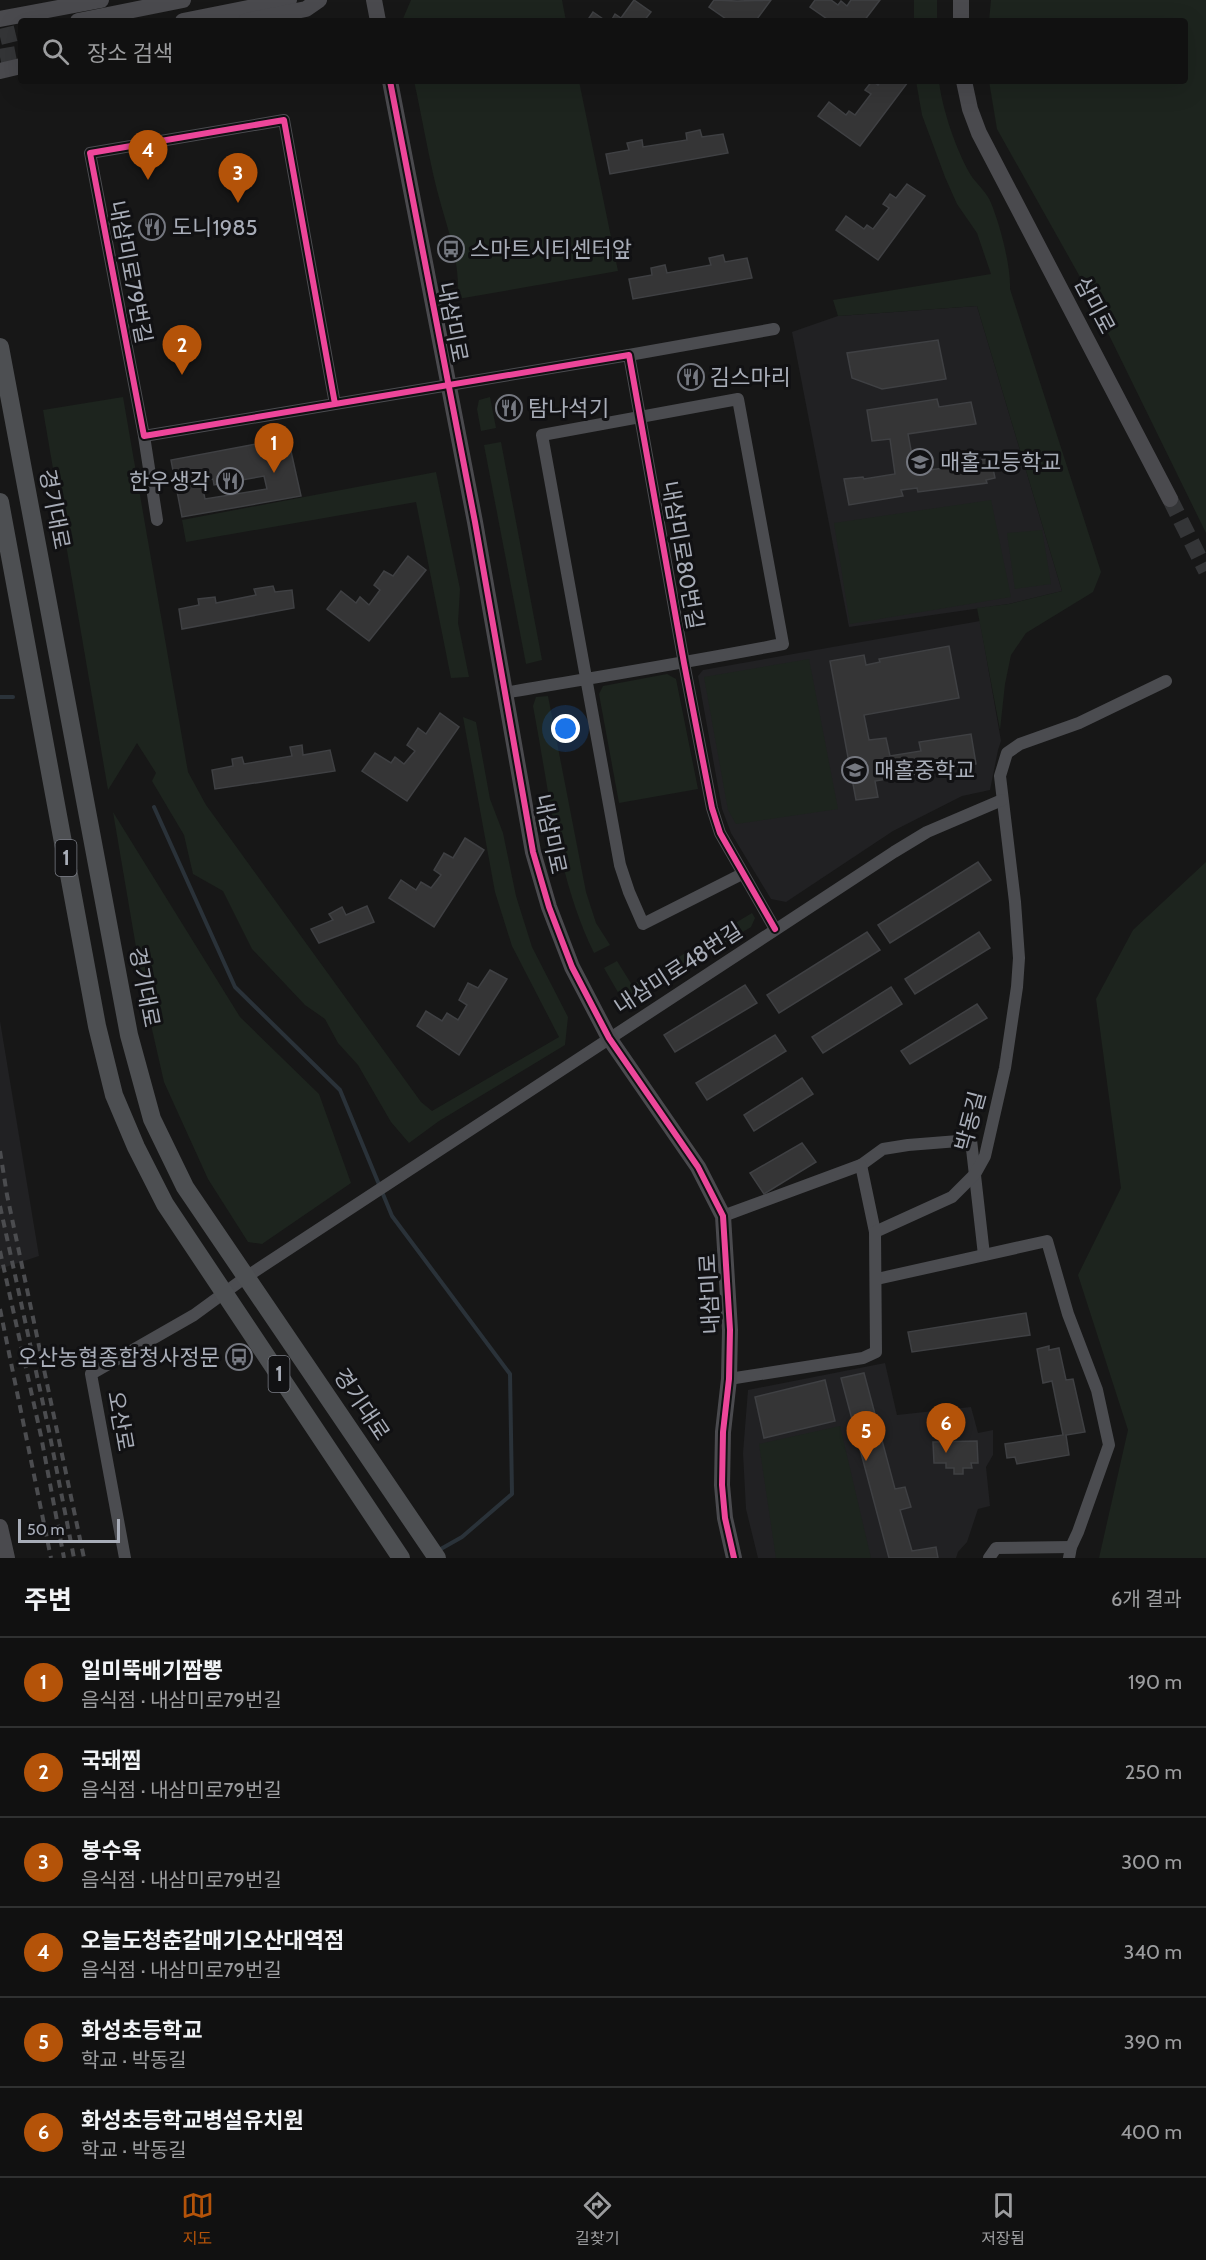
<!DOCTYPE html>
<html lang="ko">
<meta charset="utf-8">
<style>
body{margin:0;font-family:Cabin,"Noto Sans KR",sans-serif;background:#1a1a1a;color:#f1f3f6}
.scale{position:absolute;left:18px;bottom:15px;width:102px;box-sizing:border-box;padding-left:6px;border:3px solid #a8adb8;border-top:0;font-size:16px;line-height:21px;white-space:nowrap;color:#a8adb8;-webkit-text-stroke:4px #111113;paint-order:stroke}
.you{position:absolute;left:566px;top:729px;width:21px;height:21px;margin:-15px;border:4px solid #fff;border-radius:50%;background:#1a73e8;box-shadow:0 0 0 9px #1a73e833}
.badge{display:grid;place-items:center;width:39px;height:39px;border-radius:50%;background:#b45309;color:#fff;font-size:20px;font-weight:700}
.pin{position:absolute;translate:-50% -50px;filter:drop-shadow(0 2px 3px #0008)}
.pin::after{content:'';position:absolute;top:32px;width:21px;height:18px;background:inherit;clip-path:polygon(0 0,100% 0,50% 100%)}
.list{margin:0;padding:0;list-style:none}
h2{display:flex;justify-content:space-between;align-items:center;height:78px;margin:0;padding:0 24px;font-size:26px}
h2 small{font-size:20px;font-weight:400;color:#9c9d9f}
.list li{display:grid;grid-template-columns:39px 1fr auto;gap:18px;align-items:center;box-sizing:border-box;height:90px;padding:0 24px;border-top:2px solid #303131}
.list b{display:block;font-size:22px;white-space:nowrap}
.list p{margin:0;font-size:20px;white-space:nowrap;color:#9c9d9f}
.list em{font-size:20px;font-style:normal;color:#9c9d9f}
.icon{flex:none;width:33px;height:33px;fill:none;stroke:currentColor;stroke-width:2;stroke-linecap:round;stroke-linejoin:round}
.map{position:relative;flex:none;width:1206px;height:1558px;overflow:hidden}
.search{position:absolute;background:#111;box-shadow:0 6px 24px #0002;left:18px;right:18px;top:18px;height:66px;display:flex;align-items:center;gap:15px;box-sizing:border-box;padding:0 21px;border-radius:6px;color:#9c9d9f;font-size:22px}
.sheet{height:618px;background:#111}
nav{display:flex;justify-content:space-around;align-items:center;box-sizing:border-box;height:84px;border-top:2px solid #303131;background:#111;font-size:16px;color:#9c9d9f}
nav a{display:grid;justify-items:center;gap:3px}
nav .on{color:#b45309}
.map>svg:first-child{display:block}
.built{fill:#212123}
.green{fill:#1d241e}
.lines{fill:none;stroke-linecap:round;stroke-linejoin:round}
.stream{stroke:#2a3239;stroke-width:4}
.building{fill:#353536;stroke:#3f4043;stroke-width:1.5;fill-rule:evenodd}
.secondary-tunnel{stroke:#343537;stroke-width:16;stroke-dasharray:16 8;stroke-linecap:butt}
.street{stroke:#4b4c50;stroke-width:12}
.secondary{stroke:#4a4a4e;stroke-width:16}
.primary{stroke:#4d4f52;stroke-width:18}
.rail{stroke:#4b4c4f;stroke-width:4;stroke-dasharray:8 6;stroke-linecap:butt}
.cycleway-casing{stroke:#111113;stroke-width:10}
.cycleway{stroke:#ed469a;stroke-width:6}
.labels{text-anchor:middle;stroke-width:6;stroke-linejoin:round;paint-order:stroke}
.shield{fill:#111113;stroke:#7b7e86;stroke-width:1.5}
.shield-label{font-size:21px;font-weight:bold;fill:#a8adb8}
.poi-label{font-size:22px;fill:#a8adb8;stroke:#111113;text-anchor:start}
.street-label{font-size:22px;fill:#a8adb8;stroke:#111113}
</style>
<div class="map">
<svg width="1206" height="1558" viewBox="0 0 1206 1558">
<rect width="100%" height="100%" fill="#171717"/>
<g class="built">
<polygon points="977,306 1062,591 1009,604 849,627 792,332 838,316"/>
<polygon points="980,621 1001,741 998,750 990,790 962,796 893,831 786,902 771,899 731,833 722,809 698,676 703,670"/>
<polygon points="0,1021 39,1256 0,1269"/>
<polygon points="885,1363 897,1415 971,1407 978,1433 993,1430 993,1455 986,1467 990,1506 978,1509 967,1542 958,1552 956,1558 758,1558 746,1509 743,1453 748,1390"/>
</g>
<g class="green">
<polygon points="411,0 562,0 566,21 402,21"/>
<rect x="914" y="0" width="23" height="21"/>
<polygon points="991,0 1206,0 1206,533 1084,284 997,129 989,81 1185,81 1185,21 989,21"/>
<path d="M414,81H579L618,271L458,299C460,258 447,229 437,190C428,154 422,117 414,81Z"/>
<path d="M916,81H939C942,109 957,153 972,177C978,185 987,193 991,203C1000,225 1011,266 1010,289L1101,572L1093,592L1026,633L1011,655L1005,684L1000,730L977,608L1009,604L1062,591L977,306L838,316L833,300L991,274L977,233L957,204L945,177L922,115Z"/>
<polygon points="123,397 188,772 206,805 421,1102 432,1111 559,1037 512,946 495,892 463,717 476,722 490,799 503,833 516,896 532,947 568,1017 565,1045 439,1121 409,1143 391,1122 358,1065 338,1043 325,1019 305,1005 252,949 223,891 193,874 184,835 152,781 156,773 137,743 108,790 43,410"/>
<polygon points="490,397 496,428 481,431 477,409 479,400"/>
<polygon points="501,442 542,660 526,664 484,445"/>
<polygon points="436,472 460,589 458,623 469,677 451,678 416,502 186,542 182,520"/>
<polygon points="991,500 1011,597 850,624 834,523"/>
<polygon points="1042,530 1051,584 1015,589 1007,533"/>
<polygon points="809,659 838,809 736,824 728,810 704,677"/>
<polygon points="667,674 676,679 698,789 619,803 599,694 603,686"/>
<path d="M548,696L586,892L596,923L610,945L594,953C557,877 549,789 533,706L536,697Z"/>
<polygon points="113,812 240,1017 319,1094 351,1183 262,1244 248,1242 208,1179 164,1082 144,994"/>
<polygon points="1206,862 1206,1558 1099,1558 1128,1430 1078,1275 1121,1188 1096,999 1133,930"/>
<polygon points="752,913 755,918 751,927 633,998 619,994 604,968 617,961 632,985"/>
<polygon points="840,1426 871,1558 776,1558 759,1444"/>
</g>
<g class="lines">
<g class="stream">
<polyline points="0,697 13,697"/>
<polyline points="154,807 235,987 340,1090 392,1216 510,1374 512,1494 462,1537 439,1550"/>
</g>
</g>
<g class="building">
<polygon points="634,0 651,12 644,21 611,21 615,14 621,18"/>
<polygon points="714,0 737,1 771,0 757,19 760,21 729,21 709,7"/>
<polygon points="815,0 831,0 838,5 841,1 847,6 851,0 880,0 864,21 830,21 810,7"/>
<polygon points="593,12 606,21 587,21"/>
<polygon points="872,81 878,85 881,81 908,82 860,146 818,116 829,102 846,115 849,111 855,115 871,94 865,90"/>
<polygon points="700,130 702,137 723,134 728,153 610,174 606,154 629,150 627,143 642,140 643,147 687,140 686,133"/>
<polygon points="907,184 925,196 878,260 836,230 846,216 864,229 867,225 873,229 889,208 883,204 890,194 896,198"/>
<polygon points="723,255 725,262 747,258 752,278 633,299 629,279 652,275 651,268 665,265 667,273 711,265 709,258"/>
<polygon points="938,340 946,379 882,389 852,378 847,353"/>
<polygon points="937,399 939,407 971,402 976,424 908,434 915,472 980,463 980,460 991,459 995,478 986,480 987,483 918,492 917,488 901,490 903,496 849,505 844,479 863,477 864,479 895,474 890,439 872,441 867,410"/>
<path d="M288,438L301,496L182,517L171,460ZM264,476L267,489L205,499L201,481L213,479L214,485Z"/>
<polygon points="408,556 426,570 369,641 327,609 341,591 356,603 360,597 369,605 380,590 374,585 384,571 393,576"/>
<polygon points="273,586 275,592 292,590 294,608 182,629 179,609 199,605 198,599 215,597 216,603 256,595 254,589"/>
<polygon points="949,646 959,698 864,715 869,740 886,738 890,756 921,751 919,742 971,734 976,764 875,781 878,797 856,800 830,661 864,655 866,665 880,662 879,659"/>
<polygon points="440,713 459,727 407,801 362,771 375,753 391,763 395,757 404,764 415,751 407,745 418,728 426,734"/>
<polygon points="302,745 303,755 330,750 335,771 215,789 212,770 233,766 232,759 242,757 244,764 292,756 290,747"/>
<polygon points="465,838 484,850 434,927 389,898 401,880 416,890 421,882 431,888 441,875 434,870 444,853 453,858"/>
<polygon points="978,862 991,880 890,943 878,925"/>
<polygon points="367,906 374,922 319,943 311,929 333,920 329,914 342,907 346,915"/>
<polygon points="867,932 880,950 779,1013 767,995"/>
<polygon points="979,932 990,948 915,994 905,979"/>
<polygon points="490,970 507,979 459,1055 417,1026 426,1011 442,1021 447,1013 458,1020 467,1005 459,1000 468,983 478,988"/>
<polygon points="745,985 757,1003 675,1052 664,1035"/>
<polygon points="891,987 902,1004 823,1053 812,1037"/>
<polygon points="977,1004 987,1018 910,1064 901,1051"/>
<polygon points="775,1035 786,1051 707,1100 696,1083"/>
<polygon points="802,1078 813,1094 754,1131 744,1115"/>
<polygon points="802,1143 816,1162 764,1194 750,1173"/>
<polygon points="1026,1313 1030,1335 912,1352 908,1332"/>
<polygon points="1049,1346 1049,1350 1059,1348 1066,1380 1073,1379 1085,1432 1066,1435 1069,1455 1017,1464 1015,1457 1007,1458 1005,1444 1063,1435 1052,1381 1043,1383 1037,1349"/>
<polygon points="864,1373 895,1489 905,1487 911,1507 900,1510 912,1551 936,1547 938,1558 889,1558 841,1378"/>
<polygon points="825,1380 835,1421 764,1438 755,1397"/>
<polygon points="977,1441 978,1463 971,1463 972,1468 963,1468 963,1474 954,1474 954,1468 946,1468 946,1463 934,1463 933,1442"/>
</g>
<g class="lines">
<g class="secondary-tunnel">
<polyline points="0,37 21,32"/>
<polyline points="0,57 21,53"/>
<polyline points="1170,499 1206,571"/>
</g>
<g class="street">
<polyline points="629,355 774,329"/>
<polyline points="335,404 144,436 90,153 284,120 335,404 629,355 684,663 712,808 720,833 775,929"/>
<polyline points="144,436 157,520"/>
<path d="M504,693C597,677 690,662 783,644L738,399L542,435L620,865L629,892L643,924L742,874"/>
<polyline points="861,1165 883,1149 908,1145 971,1140 984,1255"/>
<polyline points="723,1216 861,1165 875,1232"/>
<polyline points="877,1279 1047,1241 1068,1314 1097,1390 1109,1445 1078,1532 1071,1547 1069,1558"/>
<polyline points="729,1379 863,1358 876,1352 875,1232 952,1197 975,1174 985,1156 1005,1068 1017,987 1019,958 1015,902 1000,776 1007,753 1020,744 1079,723 1166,681"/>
<polyline points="125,1558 91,1374 194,1315 246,1277 894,852 927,832 1002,800"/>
<polyline points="989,1558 996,1548 1071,1547"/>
</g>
<g class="secondary">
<polyline points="374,0 378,21"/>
<polyline points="961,0 961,21"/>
<polyline points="0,19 101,0"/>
<polyline points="78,21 183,0"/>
<polyline points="183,21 289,0"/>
<polyline points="246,21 306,9 319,0"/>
<polyline points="0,71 21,66"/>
<polyline points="390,81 475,522 533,852 549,907 572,967 609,1038 698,1167 723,1216 730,1330 729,1379 723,1432 722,1485 725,1518 734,1558"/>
<polyline points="964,81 970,109 979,133 1170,499"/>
<polyline points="0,1527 7,1558"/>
</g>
<g class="primary">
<polyline points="0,347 129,1035 152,1119 185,1187 437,1558"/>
<polyline points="0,502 97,1026 114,1095 136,1147 165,1204 401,1558"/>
</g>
<g class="rail">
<polyline points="0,1151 7,1195 84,1558"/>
<polyline points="0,1206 49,1431 74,1558"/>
<polyline points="0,1251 41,1436 64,1558"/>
<polyline points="0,1309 51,1558"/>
</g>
<defs>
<g id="cycleway">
<polyline points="390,81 475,522 533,852 549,907 572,967 609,1038 698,1167 723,1216 730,1330 729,1379 723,1432 722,1485 725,1518 734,1558"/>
<polyline points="335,404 144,436 90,153 284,120 335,404 629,355 684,663 712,808 720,833 775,929"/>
</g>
</defs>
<use href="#cycleway" class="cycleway-casing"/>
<use href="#cycleway" class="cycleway"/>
</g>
<defs>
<symbol id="restaurant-ring" viewBox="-11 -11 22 22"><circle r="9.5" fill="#111113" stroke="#757880" stroke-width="1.5"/><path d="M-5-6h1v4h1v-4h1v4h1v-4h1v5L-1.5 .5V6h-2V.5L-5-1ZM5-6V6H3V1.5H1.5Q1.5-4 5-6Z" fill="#757880"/></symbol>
<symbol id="bus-ring" viewBox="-11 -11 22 22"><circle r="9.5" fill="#111113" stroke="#757880" stroke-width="1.5"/><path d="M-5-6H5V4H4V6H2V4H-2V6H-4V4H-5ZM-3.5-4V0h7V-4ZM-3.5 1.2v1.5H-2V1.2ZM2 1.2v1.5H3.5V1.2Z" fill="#757880"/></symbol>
<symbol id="school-ring" viewBox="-11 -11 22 22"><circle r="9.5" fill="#111113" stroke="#757880" stroke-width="1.5"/><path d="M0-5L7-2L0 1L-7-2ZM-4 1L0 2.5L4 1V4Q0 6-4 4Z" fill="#757880"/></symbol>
</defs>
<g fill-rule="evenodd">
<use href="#restaurant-ring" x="137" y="212" width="30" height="30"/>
<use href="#bus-ring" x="436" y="234" width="30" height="30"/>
<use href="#restaurant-ring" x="676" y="362" width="30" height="30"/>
<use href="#restaurant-ring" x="494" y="393" width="30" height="30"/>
<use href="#school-ring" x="905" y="447" width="30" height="30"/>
<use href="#restaurant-ring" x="215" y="466" width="30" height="30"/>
<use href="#school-ring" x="840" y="755" width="30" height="30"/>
<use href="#bus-ring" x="224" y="1342" width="30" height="30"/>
</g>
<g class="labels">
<g class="shield">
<rect x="55.5" y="840" width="21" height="36" rx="4.5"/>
<rect x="268.5" y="1356" width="21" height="36" rx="4.5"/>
</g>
<g class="shield-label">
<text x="66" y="865">1</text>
<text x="279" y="1381">1</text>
</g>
<g class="poi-label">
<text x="172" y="235">도니1985</text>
<text x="470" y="257">스마트시티센터앞</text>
<text x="710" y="385">김스마리</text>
<text x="528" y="416">탐나석기</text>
<text x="940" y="470">매홀고등학교</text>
<text x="210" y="489" text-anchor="end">한우생각</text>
<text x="874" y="778">매홀중학교</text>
<text x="220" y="1365" text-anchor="end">오산농협종합청사정문</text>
</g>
<g class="street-label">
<text transform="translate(131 272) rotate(79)" y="8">내삼미로79번길</text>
<text transform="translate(1095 305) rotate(62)" y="8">삼미로</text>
<text transform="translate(453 322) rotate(79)" y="8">내삼미로</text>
<text transform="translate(55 509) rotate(79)" y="8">경기대로</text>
<text transform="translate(683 555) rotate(80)" y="8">내삼미로80번길</text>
<text transform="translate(551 834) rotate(78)" y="8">내삼미로</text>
<text transform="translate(678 968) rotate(-33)" y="8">내삼미로48번길</text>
<text transform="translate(145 987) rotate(79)" y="8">경기대로</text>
<text transform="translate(970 1121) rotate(-75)" y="8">박동길</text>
<text transform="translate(709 1294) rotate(-93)" y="8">내삼미로</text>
<text transform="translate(362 1404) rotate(56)" y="8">경기대로</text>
<text transform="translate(121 1421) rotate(80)" y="8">오산로</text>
</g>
</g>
</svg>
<div class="scale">50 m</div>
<div class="you"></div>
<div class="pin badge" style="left:274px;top:473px">1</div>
<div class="pin badge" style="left:182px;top:375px">2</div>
<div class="pin badge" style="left:238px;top:203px">3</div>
<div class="pin badge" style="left:148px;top:180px">4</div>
<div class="pin badge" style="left:866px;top:1461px">5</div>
<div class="pin badge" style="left:946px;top:1453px">6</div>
<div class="search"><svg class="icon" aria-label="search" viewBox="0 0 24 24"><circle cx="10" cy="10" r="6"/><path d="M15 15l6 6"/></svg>장소 검색</div>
</div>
<section class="sheet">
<h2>주변<small>6개 결과</small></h2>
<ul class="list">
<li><span class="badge">1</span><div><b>일미뚝배기짬뽕</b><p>음식점 · 내삼미로79번길</p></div><em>190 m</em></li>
<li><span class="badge">2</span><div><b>국돼찜</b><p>음식점 · 내삼미로79번길</p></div><em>250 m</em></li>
<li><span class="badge">3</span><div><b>봉수육</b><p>음식점 · 내삼미로79번길</p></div><em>300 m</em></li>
<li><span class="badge">4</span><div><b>오늘도청춘갈매기오산대역점</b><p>음식점 · 내삼미로79번길</p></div><em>340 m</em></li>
<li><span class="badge">5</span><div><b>화성초등학교</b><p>학교 · 박동길</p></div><em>390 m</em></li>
<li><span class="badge">6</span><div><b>화성초등학교병설유치원</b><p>학교 · 박동길</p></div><em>400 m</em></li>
</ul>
</section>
<nav>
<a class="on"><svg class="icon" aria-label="map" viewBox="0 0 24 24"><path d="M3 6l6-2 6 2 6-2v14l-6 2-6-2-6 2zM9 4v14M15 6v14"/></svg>지도</a>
<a><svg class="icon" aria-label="directions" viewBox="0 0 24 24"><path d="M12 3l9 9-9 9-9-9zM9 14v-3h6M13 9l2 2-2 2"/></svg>길찾기</a>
<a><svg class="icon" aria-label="saved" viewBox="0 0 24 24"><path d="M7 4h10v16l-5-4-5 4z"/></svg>저장됨</a>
</nav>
